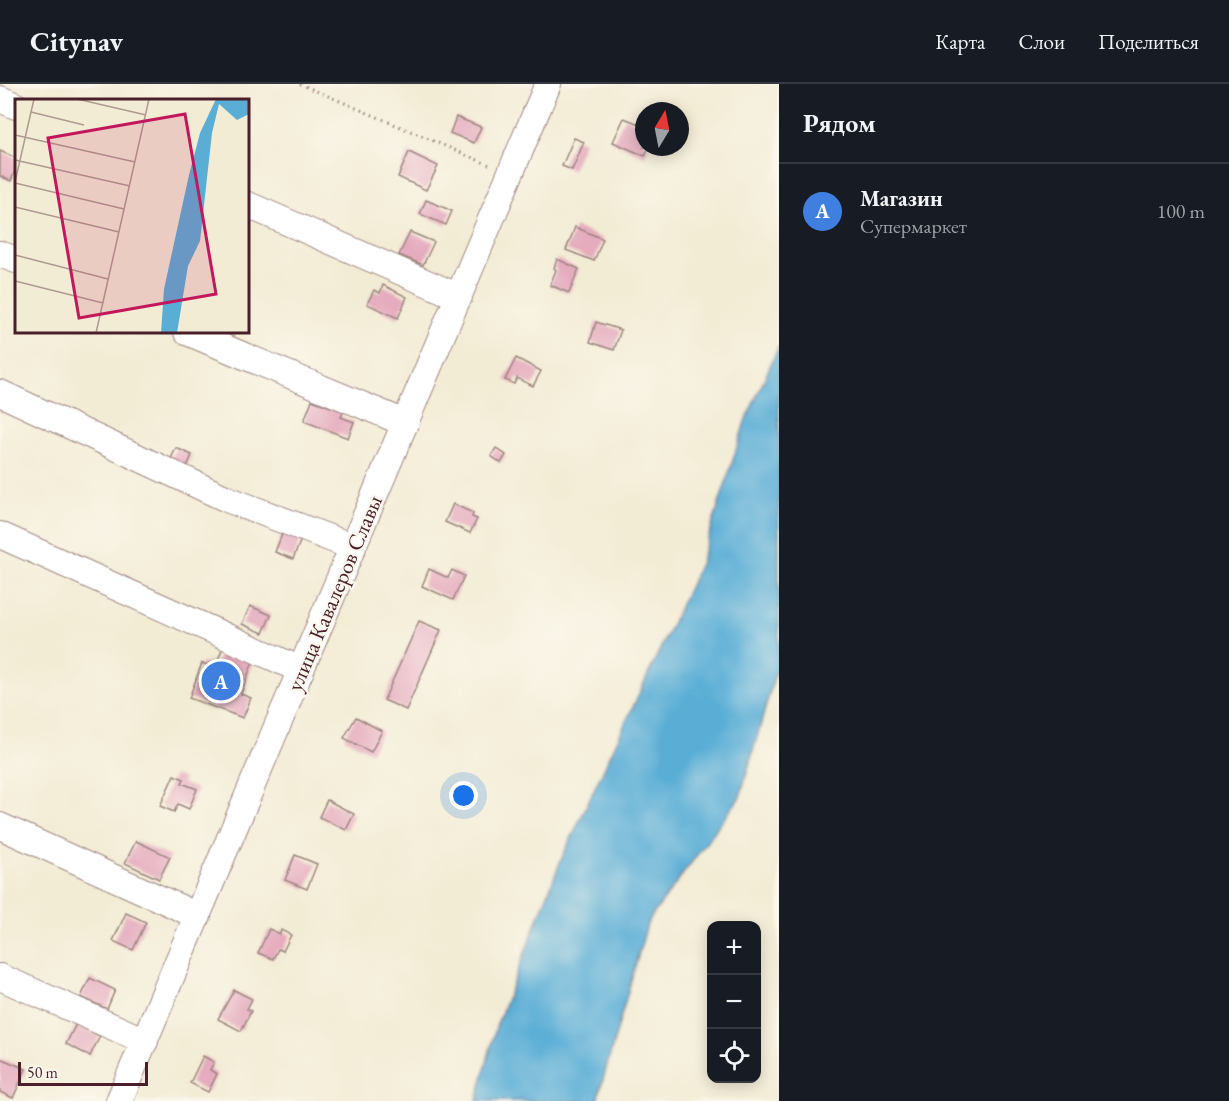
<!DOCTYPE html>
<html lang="ru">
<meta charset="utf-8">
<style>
body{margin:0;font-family:"EB Garamond",serif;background:#242831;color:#f1f3f6}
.controls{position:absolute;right:18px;bottom:18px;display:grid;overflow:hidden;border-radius:12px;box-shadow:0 3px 15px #0003}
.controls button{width:54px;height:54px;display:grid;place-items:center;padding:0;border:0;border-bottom:2px solid #363941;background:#171b24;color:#f1f3f6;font:30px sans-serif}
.compass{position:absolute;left:635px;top:18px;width:54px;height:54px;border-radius:50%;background:#171b24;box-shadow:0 3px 15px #0003;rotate:10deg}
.scale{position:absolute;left:18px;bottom:15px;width:130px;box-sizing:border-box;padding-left:6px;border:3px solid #4a1f2b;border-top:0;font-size:16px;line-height:21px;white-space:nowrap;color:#4a1f2b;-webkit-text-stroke:4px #fbf7ec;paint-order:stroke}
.you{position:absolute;left:464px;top:712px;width:21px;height:21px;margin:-15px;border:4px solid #fff;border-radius:50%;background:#1a73e8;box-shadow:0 0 0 9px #1a73e833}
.badge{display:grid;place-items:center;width:39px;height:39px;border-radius:50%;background:#db2777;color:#fff;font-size:20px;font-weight:700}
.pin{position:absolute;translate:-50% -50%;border:3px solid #fff;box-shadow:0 2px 6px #0006}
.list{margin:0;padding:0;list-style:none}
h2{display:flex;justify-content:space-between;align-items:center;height:78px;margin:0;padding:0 24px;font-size:26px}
h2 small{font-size:20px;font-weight:400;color:#9ea1a6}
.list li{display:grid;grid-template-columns:39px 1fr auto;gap:18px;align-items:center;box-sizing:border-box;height:96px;padding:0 24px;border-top:2px solid #363941}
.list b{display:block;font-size:22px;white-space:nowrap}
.list p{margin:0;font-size:20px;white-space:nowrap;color:#9ea1a6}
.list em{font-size:20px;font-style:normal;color:#9ea1a6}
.icon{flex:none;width:33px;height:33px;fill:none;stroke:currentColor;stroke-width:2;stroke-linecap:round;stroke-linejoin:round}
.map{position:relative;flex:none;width:779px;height:1017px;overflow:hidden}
header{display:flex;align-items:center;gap:36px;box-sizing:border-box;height:84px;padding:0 30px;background:#171b24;border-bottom:2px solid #363941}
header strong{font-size:28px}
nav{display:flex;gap:33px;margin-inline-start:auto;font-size:21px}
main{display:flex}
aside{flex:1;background:#171b24}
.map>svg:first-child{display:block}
.water{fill:#5aaed6;stroke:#526680;stroke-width:1.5}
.building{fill:#e5abbe}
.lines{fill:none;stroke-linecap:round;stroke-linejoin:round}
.minor-casing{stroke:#9e8680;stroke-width:28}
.path{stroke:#9e8680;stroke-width:3;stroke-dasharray:1.5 4.5;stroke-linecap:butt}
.minor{stroke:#fff;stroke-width:26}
.labels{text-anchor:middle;stroke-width:4.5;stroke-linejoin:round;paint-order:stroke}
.street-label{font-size:22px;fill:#4a1f2b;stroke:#fbf7ec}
.inset-road{fill:none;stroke:#af9a91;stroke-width:1.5}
.view{fill:#c2185b;fill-opacity:0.15;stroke:#c2185b;stroke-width:3}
.inset-edge{fill:none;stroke:#4a1f2b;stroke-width:3}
</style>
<header>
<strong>Citynav</strong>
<nav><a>Карта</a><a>Слои</a><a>Поделиться</a></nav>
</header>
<main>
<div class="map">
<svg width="779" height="1017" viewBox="0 0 779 1017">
<rect width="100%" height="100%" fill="#fbf7ec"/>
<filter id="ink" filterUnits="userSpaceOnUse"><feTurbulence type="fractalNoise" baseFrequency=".0167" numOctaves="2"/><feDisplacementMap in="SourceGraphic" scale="12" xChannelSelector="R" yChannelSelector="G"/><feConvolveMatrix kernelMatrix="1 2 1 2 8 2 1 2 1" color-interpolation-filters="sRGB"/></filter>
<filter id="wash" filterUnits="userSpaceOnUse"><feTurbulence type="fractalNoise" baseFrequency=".008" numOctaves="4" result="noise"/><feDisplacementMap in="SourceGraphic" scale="24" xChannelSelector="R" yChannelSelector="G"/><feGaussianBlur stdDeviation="1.35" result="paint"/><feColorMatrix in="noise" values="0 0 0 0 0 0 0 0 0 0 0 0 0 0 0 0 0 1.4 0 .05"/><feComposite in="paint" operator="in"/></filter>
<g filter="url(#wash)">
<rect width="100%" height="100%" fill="#f3ecd5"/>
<polygon class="water" points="779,262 779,576 740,713 648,837 597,1017 477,1017 496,943 561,776 700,480 745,338"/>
<g id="blocks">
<g class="building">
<polygon points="456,33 481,43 474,59 450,49"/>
<polygon points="624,34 644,42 640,53 644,55 644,63 649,63 645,72 613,58"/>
<polygon points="574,54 584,58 572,86 562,82"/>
<polygon points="0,67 16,74 16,84 11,97 0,92"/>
<polygon points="409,68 438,82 426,106 398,93"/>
<polygon points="426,116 452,127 446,141 420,130"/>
<polygon points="575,143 603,155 594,177 566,166"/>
<polygon points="410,148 434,158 423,181 399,171"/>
<polygon points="557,175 579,185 569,209 550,201 556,186 554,184"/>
<polygon points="383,201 407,213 398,234 367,220 374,206 380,209"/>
<polygon points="596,238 621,246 614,266 590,258"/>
<polygon points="516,274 541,287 533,302 517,294 514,300 505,296"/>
<polygon points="312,316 331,323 333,319 345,324 341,333 354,338 348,354 304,337"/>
<polygon points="176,364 192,371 185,388 168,381"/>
<polygon points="496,364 506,371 501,379 491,372"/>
<polygon points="453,420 473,429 472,433 477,435 470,449 445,438"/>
<polygon points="284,445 302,453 293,475 275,468"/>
<polygon points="429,485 448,494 452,486 464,492 453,516 422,502"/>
<polygon points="250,522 271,531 263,549 242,540"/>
<polygon points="419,537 441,546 406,626 384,616"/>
<polygon points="224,560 255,572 241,610 251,614 243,634 189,614 202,579 215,584"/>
<polygon points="356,633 382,647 371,668 344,654"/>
<polygon points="174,691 184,695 182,699 197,705 189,725 178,720 174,728 160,722"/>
<polygon points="327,716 354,730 346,746 319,733"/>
<polygon points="136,757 170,773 159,795 125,779"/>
<polygon points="295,771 317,780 307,805 285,796"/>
<polygon points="126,829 146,838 133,866 113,857"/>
<polygon points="269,845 280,850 281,846 291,851 283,867 278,865 273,875 258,869"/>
<polygon points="90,894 115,906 107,925 81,913"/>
<polygon points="234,906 252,915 247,925 251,927 241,947 218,935"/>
<polygon points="76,940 100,952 90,972 66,960"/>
<polygon points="203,972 214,978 210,986 217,990 208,1008 190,999"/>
<polygon points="0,974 26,985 13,1014 0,1008"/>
</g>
</g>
</g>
<g filter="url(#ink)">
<use href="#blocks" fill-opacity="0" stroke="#9e8680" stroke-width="1.5"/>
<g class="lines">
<defs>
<g id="minor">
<polyline points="0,15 16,22"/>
<polyline points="248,121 459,213"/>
<polyline points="0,170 16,176"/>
<polyline points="187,248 405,339"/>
<polyline points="0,309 227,415 353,463"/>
<polyline points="0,451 301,586"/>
<polyline points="0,742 198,832"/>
<polyline points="0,893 145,957"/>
<polyline points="119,1017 548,0"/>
</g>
</defs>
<use href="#minor" class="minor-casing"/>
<polyline class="path" points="300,0 492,82"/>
<use href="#minor" class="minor"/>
</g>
</g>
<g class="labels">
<g class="street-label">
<text transform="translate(334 509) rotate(-67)" y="8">улица Кавалеров Славы</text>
</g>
</g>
<g transform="translate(15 15)">
<rect width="234" height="234" fill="#f3ecd5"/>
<path d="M201,0H234V15L222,21L204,5L197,34L185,142L173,167L162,234H146L149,190L174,76L185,34Z" fill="#5aaed6"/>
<path class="inset-road" d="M62,0L131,16M16,13L69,26M0,36L120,63M0,61L115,87M0,83L19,0M0,84L109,110M0,108L104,133M0,156L93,180M0,182L88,204M81,234L134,0"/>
<path class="view" d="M170,15L201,195L64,219L33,39Z"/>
<rect width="234" height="234" class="inset-edge"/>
</g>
</svg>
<div class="controls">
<button>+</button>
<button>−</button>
<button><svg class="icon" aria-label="locate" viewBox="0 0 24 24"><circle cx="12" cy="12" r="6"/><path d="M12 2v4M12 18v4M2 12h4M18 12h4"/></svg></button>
</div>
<svg class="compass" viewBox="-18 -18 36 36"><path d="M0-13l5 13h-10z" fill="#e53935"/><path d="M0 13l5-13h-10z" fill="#9ea1a6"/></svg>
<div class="scale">50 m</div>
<div class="you"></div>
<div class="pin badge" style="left:221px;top:597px;background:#3f7fe0">A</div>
</div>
<aside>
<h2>Рядом<small></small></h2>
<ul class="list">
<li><span class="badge" style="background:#3f7fe0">A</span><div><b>Магазин</b><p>Супермаркет</p></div><em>100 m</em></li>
</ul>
</aside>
</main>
